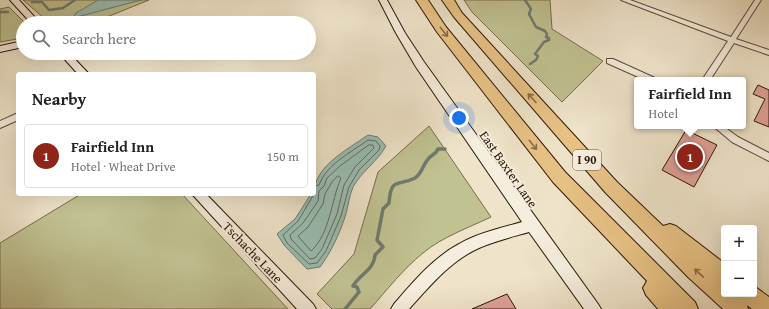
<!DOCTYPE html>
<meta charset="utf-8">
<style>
body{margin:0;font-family:"Gentium Book Plus",serif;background:#f6f6f6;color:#222}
.controls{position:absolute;right:12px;bottom:12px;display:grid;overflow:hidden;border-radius:4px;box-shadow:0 4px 16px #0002}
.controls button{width:36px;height:36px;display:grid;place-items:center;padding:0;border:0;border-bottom:1px solid #e0e0e0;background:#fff;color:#222;font:20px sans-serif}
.you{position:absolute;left:459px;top:118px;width:14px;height:14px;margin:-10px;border:3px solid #fff;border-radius:50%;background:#1a73e8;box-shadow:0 0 0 6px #1a73e833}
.badge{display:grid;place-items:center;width:26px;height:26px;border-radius:50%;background:#8f2418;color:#fff;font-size:13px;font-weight:700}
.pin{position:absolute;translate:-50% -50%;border:2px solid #fff;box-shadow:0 1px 4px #0006}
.popup{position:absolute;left:634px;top:77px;width:112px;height:52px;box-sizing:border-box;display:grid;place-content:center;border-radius:4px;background:#fff;filter:drop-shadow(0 1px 3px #0005);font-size:13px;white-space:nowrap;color:#767676}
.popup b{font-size:15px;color:#222}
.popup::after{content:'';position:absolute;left:50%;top:100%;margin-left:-8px;border:8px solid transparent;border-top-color:#fff}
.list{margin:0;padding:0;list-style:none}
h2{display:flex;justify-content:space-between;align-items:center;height:52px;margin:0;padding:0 16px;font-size:17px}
h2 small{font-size:13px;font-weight:400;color:#767676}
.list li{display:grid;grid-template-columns:26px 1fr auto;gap:12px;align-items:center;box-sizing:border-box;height:64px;margin:0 8px 8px;padding:0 8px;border:1px solid #e0e0e0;border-radius:4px}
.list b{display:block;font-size:15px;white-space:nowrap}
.list p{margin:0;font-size:13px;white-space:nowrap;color:#767676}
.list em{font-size:13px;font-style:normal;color:#767676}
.icon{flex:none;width:22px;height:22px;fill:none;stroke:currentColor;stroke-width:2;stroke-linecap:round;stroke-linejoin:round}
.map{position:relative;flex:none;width:769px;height:309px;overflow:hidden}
.search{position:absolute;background:#fff;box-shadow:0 4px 16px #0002;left:16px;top:16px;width:300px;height:44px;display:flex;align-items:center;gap:10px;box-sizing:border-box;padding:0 14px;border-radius:22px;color:#767676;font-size:15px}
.panel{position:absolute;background:#fff;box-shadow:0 4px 16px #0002;left:16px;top:72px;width:300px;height:124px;border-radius:4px}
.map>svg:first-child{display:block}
.green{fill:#c1c292;stroke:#766c4c}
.water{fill:#9abfb5;stroke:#6e7b6f}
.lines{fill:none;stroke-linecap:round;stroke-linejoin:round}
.shore{stroke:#626a5d;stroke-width:1}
.stream-far1{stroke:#6e7b6f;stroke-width:2.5}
.stream{stroke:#6e7b6f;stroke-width:3.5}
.building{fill:#e0a097;stroke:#2b1605}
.street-casing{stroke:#5c4a36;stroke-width:2}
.secondary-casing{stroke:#2b1605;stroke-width:2}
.highway-casing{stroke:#2b1605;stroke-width:2}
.street{fill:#f5eddd;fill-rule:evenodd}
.secondary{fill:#f5eddd;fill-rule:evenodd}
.highway{fill:#e8c285;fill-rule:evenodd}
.oneway{stroke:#8a6c45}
.labels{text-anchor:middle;stroke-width:4;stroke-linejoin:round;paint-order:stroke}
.shield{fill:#f5eddd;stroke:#685646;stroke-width:1}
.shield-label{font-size:12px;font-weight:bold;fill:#2b1605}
.street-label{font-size:13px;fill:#2b1605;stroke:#f5eddd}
</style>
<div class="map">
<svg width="769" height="309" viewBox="0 0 769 309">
<rect width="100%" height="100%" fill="#efe4ca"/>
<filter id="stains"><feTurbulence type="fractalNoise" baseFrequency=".005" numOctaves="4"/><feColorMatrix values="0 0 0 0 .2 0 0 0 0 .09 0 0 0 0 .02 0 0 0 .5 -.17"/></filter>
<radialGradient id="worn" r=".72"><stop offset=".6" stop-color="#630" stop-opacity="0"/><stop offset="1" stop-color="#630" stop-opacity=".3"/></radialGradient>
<g class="green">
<polygon points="23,0 149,0 92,23 50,23"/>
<polygon points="464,0 550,0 552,29 603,61 562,102 472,12"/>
<polygon points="9,7 25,23 23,23 23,38 0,42 0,9"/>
<path d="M429,126L491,217C468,228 442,237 423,253C403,269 387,290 370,309H332L317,294L354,254L378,172Z"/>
<polygon points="81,194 182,194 288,309 0,309 0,243"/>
</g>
<g class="water">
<polygon points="98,0 141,0 77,17 74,16 76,13"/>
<path d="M368,135L378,137L386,146C377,162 362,171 353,187C349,196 348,208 345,217C339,235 331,252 320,267L307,269L284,245L277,234L295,219L311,194H314C314,166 347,150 368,135Z"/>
</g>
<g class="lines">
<g class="shore">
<polygon points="369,145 373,145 374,148 355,167 344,185 337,214 322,249 315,258 310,259 291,239 290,235 303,223 318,201 319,191 324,186 327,178 340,166"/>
<path d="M338,176L341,178C331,201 330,234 311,251L298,236L308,227L323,204L325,194L332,182Z"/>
<path d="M314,186L319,185C327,164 350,153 368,140L376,141L380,146L379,150L359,170L349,187L341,216L326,251L317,263L309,264L287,243L283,235L298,221L314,194"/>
</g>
<g class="stream-far1">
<polyline points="525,0 531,9 529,14 536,27 545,31 547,34 546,37 549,38 549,40 544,42 535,54 538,56 536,60 530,64"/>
<polyline points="32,2 42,2 49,10 63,8 75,0"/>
<polyline points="0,12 8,12"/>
</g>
<path class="stream" d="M345,309L359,292L357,287L353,286C360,274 374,270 375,255L383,247L377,240L383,209L389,203C391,176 398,187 415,178C422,174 423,164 429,158C433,154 436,154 438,149H445"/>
</g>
<g class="building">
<polygon points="758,85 769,90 769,127 754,121 765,99 753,94"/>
<polygon points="686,130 717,145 694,187 662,170"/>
<polygon points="507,294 516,309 472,309"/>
</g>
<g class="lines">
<defs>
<g id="street">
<polygon points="621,0 630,0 731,37 755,0 761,0 736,39 769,50 769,55 734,43 710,80 702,80 728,41"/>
<polygon points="607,59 613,59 655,78 656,80 645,80 607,63"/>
<polygon points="18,113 18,120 0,128 0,121"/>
<polygon points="713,126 723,126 738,137 769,153 769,161 732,142"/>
</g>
<g id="secondary">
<polygon points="10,0 19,0 40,23 31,23"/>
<path d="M379,0H387L405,33L424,62L598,304L601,309H584L529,232C512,237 495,241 479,248C450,261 430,286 409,309H391L394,304C413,282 433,258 459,244C478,233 501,228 522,222L416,67L396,33Z"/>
<polygon points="23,41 23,47 0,52 0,46"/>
<polygon points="59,53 69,53 89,74 78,74"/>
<polygon points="192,194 206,194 313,304 316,309 297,309"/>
</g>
<g id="highway">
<polygon points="416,0 428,0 446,27 565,172 695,302 698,309 658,309 646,295 643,288 647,281 553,182 437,32"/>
<polygon points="442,0 454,0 462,13 617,182 663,226 670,224 676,226 724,263 724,294 737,294 740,297 739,294 754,294 754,286 769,297 769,309 752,309 747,305 748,309 723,309 688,277 605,192 454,17"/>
</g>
</defs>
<use href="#street" class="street-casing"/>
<use href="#secondary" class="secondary-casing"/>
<use href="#highway" class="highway-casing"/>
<use href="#street" class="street"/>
<use href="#secondary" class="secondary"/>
<use href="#highway" class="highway"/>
</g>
<defs><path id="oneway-shaft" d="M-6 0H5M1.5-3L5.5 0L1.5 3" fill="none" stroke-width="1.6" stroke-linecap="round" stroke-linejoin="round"/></defs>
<g class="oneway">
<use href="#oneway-shaft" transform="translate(444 32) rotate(52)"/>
<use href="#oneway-shaft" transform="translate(532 98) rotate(-132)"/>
<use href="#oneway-shaft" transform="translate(533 145) rotate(51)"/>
<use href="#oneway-shaft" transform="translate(699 273) rotate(-137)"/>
</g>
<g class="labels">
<rect class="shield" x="573" y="150" width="28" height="20" rx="3"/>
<g class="shield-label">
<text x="587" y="164">I 90</text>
</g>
<g class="street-label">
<text transform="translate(509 169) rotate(55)" y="5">East Baxter Lane</text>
<text transform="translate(253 252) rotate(46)" y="5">Tschache Lane</text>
</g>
</g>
<rect width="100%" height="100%" filter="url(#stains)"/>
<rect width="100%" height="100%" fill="url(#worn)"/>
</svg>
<div class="controls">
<button>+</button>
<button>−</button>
</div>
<div class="you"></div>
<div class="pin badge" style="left:690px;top:157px">1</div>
<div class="popup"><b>Fairfield Inn</b>Hotel</div>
<div class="search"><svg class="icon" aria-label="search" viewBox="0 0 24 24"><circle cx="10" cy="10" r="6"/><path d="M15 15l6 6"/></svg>Search here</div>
<section class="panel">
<h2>Nearby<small></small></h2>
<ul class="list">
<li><span class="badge">1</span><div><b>Fairfield Inn</b><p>Hotel · Wheat Drive</p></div><em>150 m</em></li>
</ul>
</section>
</div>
